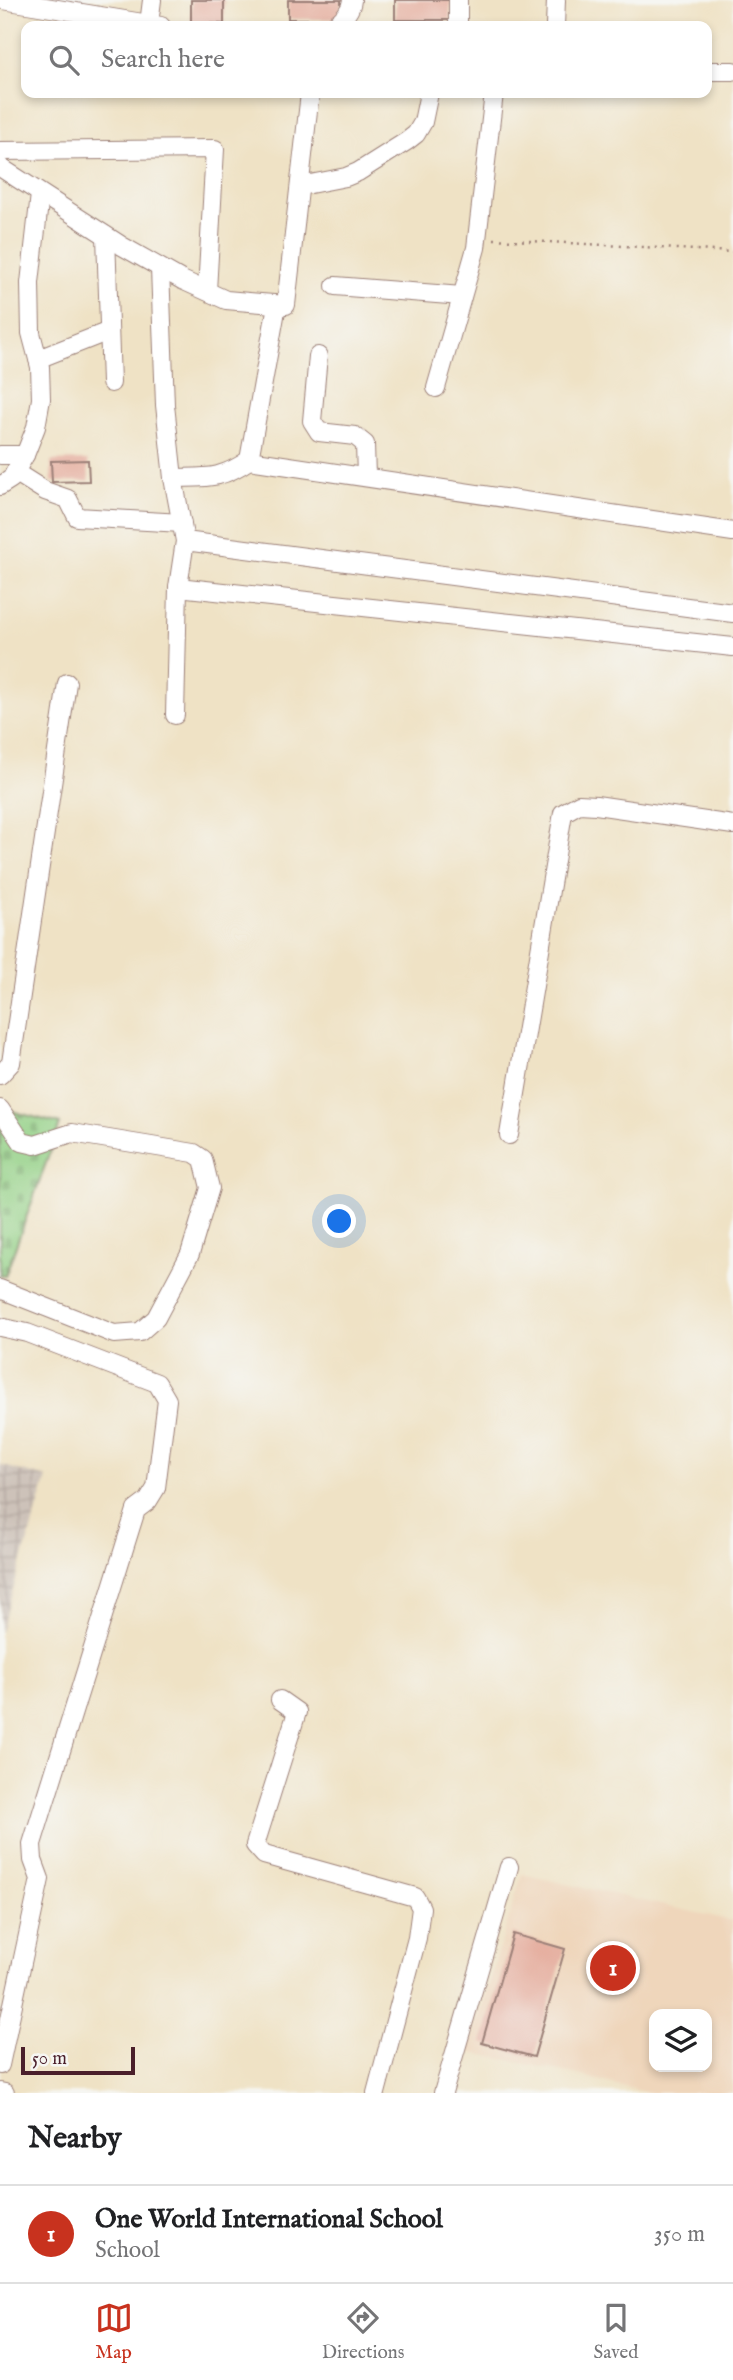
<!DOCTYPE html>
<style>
body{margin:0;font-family:"IM FELL English",serif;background:#f6f6f6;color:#202124}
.controls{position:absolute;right:21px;bottom:21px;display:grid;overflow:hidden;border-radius:14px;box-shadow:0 4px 10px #0003}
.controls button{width:63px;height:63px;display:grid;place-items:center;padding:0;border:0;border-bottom:2px solid #e0e0e0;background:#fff;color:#202124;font:35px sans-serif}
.scale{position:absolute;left:21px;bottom:18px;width:114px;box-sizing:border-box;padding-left:7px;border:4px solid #4a1f2b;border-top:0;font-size:19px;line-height:24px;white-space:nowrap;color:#4a1f2b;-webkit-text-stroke:5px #f6f6f2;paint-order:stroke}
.you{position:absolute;left:340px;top:1222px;width:24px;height:24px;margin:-18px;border:5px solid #fff;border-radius:50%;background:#1a73e8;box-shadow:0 0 0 10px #1a73e833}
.badge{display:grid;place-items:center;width:46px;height:46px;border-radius:50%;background:#c8321e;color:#fff;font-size:23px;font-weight:700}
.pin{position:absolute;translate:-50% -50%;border:4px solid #fff;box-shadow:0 2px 7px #0006}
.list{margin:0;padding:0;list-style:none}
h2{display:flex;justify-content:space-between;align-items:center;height:91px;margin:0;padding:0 28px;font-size:30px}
h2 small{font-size:23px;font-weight:400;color:#757577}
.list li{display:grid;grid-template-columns:46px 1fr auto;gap:21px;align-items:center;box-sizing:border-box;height:98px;padding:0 28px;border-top:2px solid #e0e0e0}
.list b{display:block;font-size:26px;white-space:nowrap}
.list p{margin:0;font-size:23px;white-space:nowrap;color:#757577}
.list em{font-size:23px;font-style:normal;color:#757577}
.icon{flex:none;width:38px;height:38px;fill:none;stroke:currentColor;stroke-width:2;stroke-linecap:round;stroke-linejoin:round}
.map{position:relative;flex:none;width:733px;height:2093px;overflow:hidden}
.search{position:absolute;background:#fff;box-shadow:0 4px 10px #0003;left:21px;right:21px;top:21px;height:77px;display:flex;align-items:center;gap:18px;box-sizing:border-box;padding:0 24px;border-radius:14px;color:#757577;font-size:26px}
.sheet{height:189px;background:#fff}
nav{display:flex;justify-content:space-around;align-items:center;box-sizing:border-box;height:98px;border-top:2px solid #e0e0e0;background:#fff;font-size:19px;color:#757577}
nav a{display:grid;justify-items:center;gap:4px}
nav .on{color:#c8321e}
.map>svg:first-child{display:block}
.built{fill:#efd6bb;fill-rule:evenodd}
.industrial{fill:url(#industrial-grid)}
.cemetery{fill:url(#cemetery-stones);stroke:#6e7858;stroke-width:2}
.building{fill:#e5ad9e}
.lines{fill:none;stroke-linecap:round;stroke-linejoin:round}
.minor-casing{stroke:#9c8078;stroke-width:20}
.path{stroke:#9c8078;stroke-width:2.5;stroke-dasharray:2 5;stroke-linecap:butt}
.minor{stroke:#fff;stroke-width:18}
</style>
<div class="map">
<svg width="733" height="2093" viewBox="0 0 733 2093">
<defs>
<pattern id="industrial-grid" width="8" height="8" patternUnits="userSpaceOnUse" patternTransform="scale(1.75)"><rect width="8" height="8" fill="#cdc2b9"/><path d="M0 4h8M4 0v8" fill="none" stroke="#b2a69f"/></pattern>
<pattern id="cemetery-stones" width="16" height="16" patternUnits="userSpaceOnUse" patternTransform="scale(1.75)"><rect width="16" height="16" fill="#93d085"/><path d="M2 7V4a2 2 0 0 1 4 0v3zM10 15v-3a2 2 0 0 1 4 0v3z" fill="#80b273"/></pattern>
</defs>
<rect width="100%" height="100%" fill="#f6f6f2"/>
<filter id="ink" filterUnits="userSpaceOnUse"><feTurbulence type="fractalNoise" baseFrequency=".0143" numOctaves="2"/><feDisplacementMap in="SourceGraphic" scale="14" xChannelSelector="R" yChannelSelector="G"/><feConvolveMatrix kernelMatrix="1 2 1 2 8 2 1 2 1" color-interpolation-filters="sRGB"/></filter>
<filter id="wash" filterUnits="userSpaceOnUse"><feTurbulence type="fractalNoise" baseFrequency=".00686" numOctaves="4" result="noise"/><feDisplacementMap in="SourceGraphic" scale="28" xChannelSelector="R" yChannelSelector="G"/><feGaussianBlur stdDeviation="1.57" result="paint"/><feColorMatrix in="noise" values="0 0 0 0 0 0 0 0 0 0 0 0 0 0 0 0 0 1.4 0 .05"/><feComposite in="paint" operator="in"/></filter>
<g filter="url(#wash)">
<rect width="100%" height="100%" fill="#efe2c5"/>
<path class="built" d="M522,1874L733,1921V2093H648L575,2074L468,2052ZM654,2014H707V2067H654Z"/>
<polygon class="industrial" points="0,1465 47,1478 0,1632"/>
<polygon class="cemetery" points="0,1108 60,1124 5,1276 0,1275"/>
<g id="blocks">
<g class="building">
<polygon points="191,0 224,0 224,24 191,23"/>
<rect x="288" y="0" width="53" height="19"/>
<polygon points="395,0 451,0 450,20 395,20"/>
<polygon points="88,460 89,481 52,482 51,461"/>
<polygon points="513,1934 565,1949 534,2057 482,2043"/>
</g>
</g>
</g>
<g filter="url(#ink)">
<use href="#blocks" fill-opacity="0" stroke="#9c8078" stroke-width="2"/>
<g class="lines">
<defs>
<g id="minor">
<polyline points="3,0 161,26"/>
<polyline points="149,24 152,0"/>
<path d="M333,26C342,20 351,12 352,0"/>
<polyline points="458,26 458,0"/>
<polyline points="555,26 556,0"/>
<polyline points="707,71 733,71"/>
<polyline points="0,151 215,149 207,291"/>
<polyline points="0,167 122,246 182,280 226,300 286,305 310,93"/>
<polyline points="300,186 346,177 358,172 407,141 416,134 423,122 429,93"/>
<polyline points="106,236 111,383"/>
<polyline points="160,268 165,405 173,478 185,541 178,587 175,715"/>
<polyline points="335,286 462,296"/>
<polyline points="277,305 249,460 733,532"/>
<polyline points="318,356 312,421 319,432 355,436 365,444 366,477"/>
<polyline points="38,359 109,331"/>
<polyline points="436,388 476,248 494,93"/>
<polyline points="0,455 25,455"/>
<polyline points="15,472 45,491 68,499 77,517 182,523"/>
<path d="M173,478C207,477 220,480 249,460"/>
<polyline points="0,486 11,479 25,455 36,427 41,399 40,367 31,333 30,283 40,194"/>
<polyline points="185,541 733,613"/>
<polyline points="178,587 733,647"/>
<polyline points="0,1075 11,1063 67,683"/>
<polyline points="0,1109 22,1142 35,1145 72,1133 194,1153 203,1159 210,1188 190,1254 156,1318 140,1332 114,1334 0,1289"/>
<polyline points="509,1135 563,813 579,804 596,805 733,825"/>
<polyline points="0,1327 27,1333 157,1383 167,1400 156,1488 148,1501 136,1510 32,1844 33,1860 40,1879 0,2065"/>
<polyline points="280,1700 297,1712 255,1845 264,1855 415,1897 421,1908 417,1938 376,2093"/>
<polyline points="0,2092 5,2093"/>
<polyline points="443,2093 509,1867"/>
</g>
</defs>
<use href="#minor" class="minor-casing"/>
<polyline class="path" points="494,239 733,252"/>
<use href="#minor" class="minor"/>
</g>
</g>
</svg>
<div class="controls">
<button><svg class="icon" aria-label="layers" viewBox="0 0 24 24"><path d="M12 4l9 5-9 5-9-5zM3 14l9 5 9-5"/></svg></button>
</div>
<div class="scale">50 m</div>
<div class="you"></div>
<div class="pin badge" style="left:613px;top:1968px">1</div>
<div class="search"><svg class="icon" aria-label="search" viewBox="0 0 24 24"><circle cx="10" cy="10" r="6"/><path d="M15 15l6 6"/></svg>Search here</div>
</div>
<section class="sheet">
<h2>Nearby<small></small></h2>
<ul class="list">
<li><span class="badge">1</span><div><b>One World International School</b><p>School</p></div><em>350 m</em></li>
</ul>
</section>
<nav>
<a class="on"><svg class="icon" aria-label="map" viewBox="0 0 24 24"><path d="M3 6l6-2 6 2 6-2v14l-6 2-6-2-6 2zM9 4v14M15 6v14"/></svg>Map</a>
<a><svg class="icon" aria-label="directions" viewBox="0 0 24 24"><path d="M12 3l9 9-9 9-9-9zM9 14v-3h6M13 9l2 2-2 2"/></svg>Directions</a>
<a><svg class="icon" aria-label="saved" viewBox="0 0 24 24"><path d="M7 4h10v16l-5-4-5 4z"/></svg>Saved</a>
</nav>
